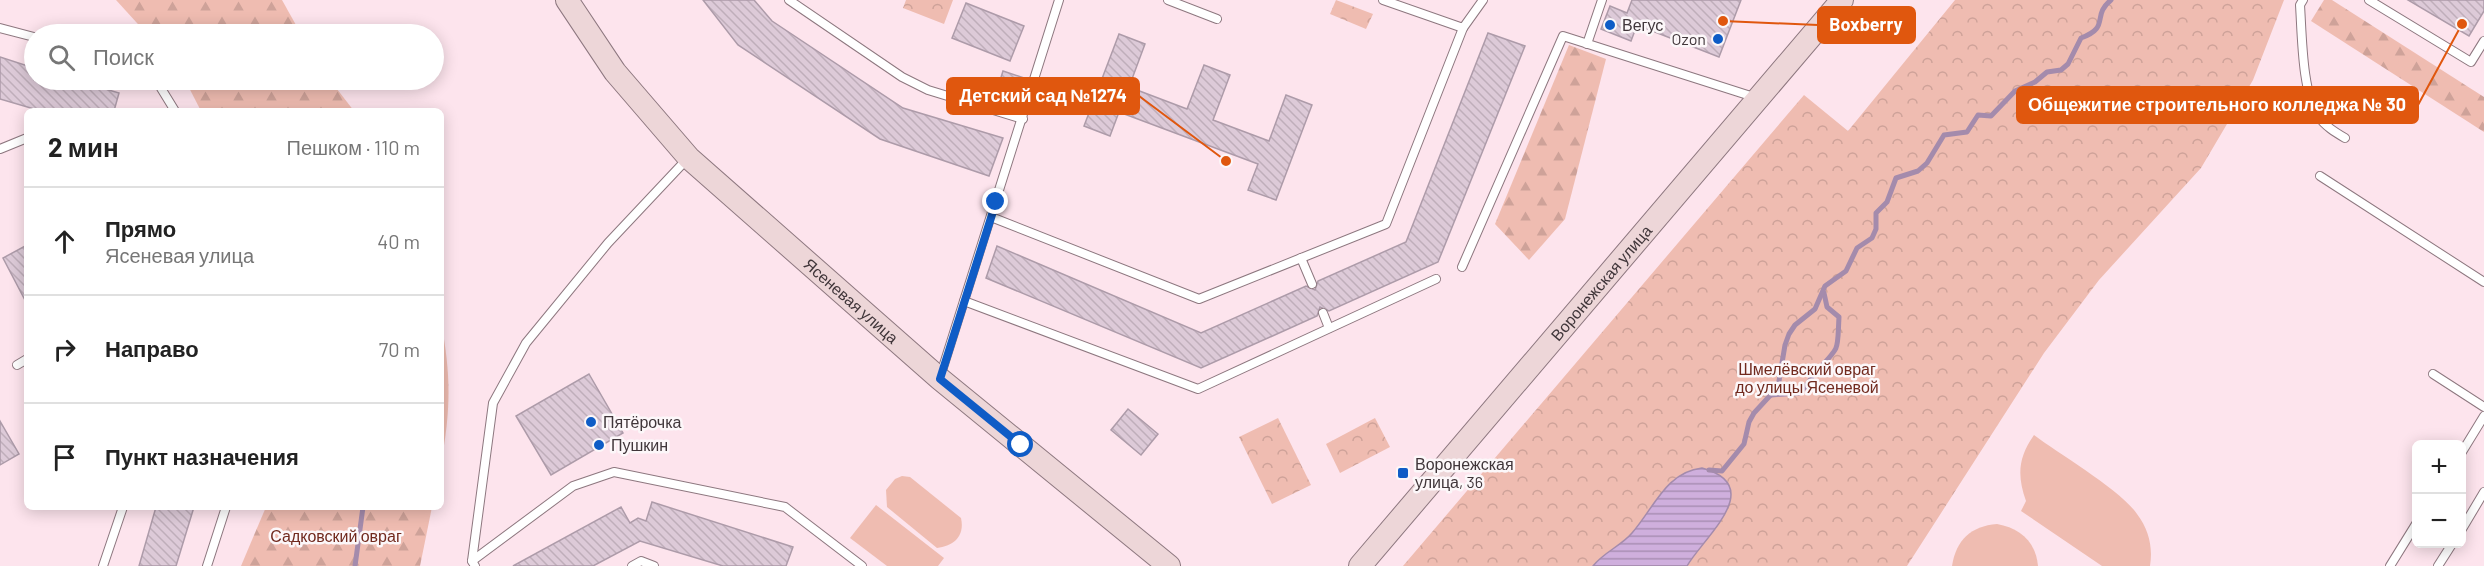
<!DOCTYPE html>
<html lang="ru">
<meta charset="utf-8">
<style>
body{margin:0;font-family:Barlow,sans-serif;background:#f6f6f6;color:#222}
.controls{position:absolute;right:18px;bottom:18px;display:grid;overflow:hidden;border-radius:9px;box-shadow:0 3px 15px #0003}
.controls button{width:54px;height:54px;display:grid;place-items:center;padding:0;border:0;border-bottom:2px solid #e0e0e0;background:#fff;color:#222;font:30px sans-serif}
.stop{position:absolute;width:18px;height:18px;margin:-14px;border:4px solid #0f5cc6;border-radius:50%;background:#fff}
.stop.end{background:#0f5cc6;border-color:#fff;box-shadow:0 2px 6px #0008}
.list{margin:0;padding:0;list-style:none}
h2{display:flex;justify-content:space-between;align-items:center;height:78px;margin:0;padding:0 24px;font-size:26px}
h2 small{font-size:20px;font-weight:400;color:#767676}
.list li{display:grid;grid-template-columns:39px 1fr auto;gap:18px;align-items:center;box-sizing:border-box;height:108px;padding:0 24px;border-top:2px solid #e0e0e0}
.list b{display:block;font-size:22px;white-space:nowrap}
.list p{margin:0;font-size:20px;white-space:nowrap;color:#767676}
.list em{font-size:20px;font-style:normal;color:#767676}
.icon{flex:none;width:33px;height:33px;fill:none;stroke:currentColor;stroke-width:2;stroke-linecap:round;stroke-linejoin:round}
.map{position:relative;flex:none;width:2484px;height:566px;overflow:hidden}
.search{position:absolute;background:#fff;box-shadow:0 3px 15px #0003;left:24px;top:24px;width:420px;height:66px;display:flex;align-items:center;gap:15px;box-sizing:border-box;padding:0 21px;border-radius:33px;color:#767676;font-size:22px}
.panel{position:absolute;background:#fff;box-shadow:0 3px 15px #0003;left:24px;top:108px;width:420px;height:402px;border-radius:9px}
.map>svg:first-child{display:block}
.grass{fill:#efbcb1}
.forest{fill:url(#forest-firs)}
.park{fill:url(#park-crowns)}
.water{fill:url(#water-rules);stroke:#a48bac;stroke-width:1.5}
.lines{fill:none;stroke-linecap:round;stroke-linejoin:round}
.stream{stroke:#a48bac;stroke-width:5}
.building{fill:url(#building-back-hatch);stroke:#ad9ba9;stroke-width:1.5}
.lane-casing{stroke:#8d777f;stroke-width:10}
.secondary-casing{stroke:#8d777f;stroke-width:24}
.lane{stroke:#fff;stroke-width:8}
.secondary{stroke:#edd6d8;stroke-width:22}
.route{stroke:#0f5cc6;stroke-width:8}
.poi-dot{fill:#0f5cc6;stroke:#fcf7f9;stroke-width:2}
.labels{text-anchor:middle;stroke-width:5;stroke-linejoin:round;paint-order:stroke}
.poi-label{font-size:16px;fill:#40363a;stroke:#fcf7f9;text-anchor:start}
.street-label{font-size:16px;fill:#40363a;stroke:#fcf7f9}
.park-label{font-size:16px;fill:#712a1e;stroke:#fcf7f9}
.leader{fill:none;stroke:#e0570e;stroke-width:2}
.callout-dot{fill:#e0570e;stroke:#fcf7f9;stroke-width:2}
.callout{fill:#e0570e;stroke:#e0570e;stroke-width:2}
.callout-label{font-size:18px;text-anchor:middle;font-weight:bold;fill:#fff}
</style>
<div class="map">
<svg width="2484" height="566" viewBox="0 0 2484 566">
<defs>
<pattern id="forest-firs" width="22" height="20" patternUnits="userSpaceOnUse" patternTransform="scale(1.5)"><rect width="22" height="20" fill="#efbcb1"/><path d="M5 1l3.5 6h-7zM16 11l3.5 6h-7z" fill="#cea299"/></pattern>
<pattern id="park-crowns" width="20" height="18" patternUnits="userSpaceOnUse" patternTransform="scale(1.5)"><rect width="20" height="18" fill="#efbcb1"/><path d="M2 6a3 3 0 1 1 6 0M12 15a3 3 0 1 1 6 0" fill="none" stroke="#cea299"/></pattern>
<pattern id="water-rules" width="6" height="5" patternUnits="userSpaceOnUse" patternTransform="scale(1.5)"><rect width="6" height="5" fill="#cfafdd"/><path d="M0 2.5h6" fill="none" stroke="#a98fb4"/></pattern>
<pattern id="building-back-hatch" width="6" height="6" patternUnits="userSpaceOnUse" patternTransform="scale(1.5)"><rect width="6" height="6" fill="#ddcad8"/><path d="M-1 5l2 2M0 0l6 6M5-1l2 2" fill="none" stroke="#bfaeba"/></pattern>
</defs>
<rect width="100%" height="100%" fill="#fde4ed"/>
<g class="grass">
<path d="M2034,435C2059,454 2121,490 2137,514C2149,530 2153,547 2150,566H2102L2021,511L2026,501C2017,475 2018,458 2034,435Z"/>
<path d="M902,476L910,477L961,518C965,536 954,546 937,548L887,507L886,490L895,479Z"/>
<polygon points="876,505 944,558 938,566 887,566 850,538"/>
<path d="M1997,524C2020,528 2036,542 2038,566H1952C1956,540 1971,526 1997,524Z"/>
</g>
<g class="forest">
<polygon points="116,0 282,0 301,34 147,34"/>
<polygon points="2324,0 2332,0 2484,97 2484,132 2311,21"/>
<polygon points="1569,45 1606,59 1565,219 1529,260 1495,224"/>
<polygon points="185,80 330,80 354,111 201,111"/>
<path d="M441,322C451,374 451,410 441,463Z"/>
<polygon points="266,507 432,507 420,566 241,566"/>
</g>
<g class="park">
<polygon points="906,0 953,0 944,24 903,8"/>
<polygon points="1336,0 1373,14 1366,29 1330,14"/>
<polygon points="1955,0 2284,0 2253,80 2201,168 2099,280 2044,353 1907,566 1403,566 1804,95 1848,131"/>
<polygon points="1278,418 1311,485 1272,504 1239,437"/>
<polygon points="1375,418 1390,447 1340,473 1326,444"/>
</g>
<path class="water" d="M1702,468C1768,486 1703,538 1687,566H1593C1604,552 1621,546 1632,533C1654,508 1666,472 1702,468Z"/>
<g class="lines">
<g class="stream">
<path d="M1771,395L1799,393C1807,387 1810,378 1817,371C1841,345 1837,352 1839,317L1827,307L1824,293"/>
<path d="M1709,470L1722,471L1744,444L1749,422L1754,413L1778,387L1785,345L1789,334L1795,325L1815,309L1825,286L1846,271L1857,248L1872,238L1876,229V213L1887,202L1896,178L1918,171L1927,163L1944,135L1967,132L1978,115L1991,116L2015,91L2035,82L2047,72L2061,70L2068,64L2081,38C2111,27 2091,16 2111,0"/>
<polyline points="355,566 363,507"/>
</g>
</g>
<g class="building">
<polygon points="703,0 754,0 772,21 903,108 1003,138 989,176 880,139 738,45"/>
<polygon points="1632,0 1741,0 1719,57 1637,25 1631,41 1601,29 1610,6 1627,13"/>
<polygon points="2408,0 2484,0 2484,11 2469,36"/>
<polygon points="966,3 1024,26 1010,61 952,38"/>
<polygon points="1488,33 1525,46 1438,262 1329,311 1320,307 1317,316 1201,368 986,278 997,246 1201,333 1306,286 1315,290 1318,281 1406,242"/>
<polygon points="1119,34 1145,44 1129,87 1187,109 1204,65 1230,75 1213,120 1269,141 1286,95 1312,105 1276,200 1248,190 1258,164 1119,112 1110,136 1084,126"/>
<polygon points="0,57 34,68 34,80 75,80 119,93 114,111 41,111 0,99"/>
<polygon points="1003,71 1027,79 1021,98 997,90"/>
<polygon points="27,245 27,304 3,258"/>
<polygon points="589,374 623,433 551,475 516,416"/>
<polygon points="1128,409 1158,434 1141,455 1111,430"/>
<polygon points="0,421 19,454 0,465"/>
<polygon points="652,502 793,547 786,566 723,566 640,541 593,566 513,566 621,507 630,523 638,518 646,521"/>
<polygon points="156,507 194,507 176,566 139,566"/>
</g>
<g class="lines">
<defs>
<g id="lane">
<polyline points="789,0 902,77 928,90 1023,119"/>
<polyline points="1168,0 1217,19"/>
<polyline points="1383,0 1463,28 1483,0"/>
<path d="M2303,0L2300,5C2302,34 2302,95 2319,117C2325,126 2335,132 2345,138"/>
<polyline points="2369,0 2471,62 2484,41"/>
<polyline points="0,28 34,37"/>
<polyline points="1587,44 1602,0"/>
<polyline points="156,80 175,111"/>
<polyline points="0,149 27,138"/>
<polyline points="2320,176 2484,282"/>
<polyline points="991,217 1199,299 1386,224 1463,28"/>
<polyline points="1301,258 1312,284"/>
<polyline points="1462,267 1563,36 1757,98"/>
<polyline points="964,301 1198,389 1436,279"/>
<polyline points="1323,313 1329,328"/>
<polyline points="17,365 27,359"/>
<polyline points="2433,374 2484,407"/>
<polyline points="940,377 1059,0"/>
<polyline points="2462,452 2484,416"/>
<polyline points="2462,529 2484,492"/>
<polyline points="472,561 573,486 614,472 785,507 862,566"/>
<polyline points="103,566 123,507"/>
<polyline points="207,566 226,507"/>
<polyline points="475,566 472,561 493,403 526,343 608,243 688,158"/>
<polyline points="632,566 641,561 654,566"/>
<polyline points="2390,566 2416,524"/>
<polyline points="2438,566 2452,544"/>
</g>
<g id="secondary">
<path id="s1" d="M567,0L615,72L689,158L940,379L1169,566"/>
<path id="s2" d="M1360,566L1842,0"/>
</g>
</defs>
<use href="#lane" class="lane-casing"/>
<use href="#secondary" class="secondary-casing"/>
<use href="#lane" class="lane"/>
<use href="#secondary" class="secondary"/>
</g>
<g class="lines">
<polyline class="route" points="996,202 940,379 1021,445"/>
</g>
<g class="poi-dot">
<circle cx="1610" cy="25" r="6"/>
<circle cx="1718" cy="39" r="6"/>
<circle cx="591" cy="422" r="6"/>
<circle cx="599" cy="445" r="6"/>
<rect x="1397" y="467" width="12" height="12" rx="3"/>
</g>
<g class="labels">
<g class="poi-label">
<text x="1622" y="31">Вегус</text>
<text x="1706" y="45" text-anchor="end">Ozon</text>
<text x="603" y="428">Пятёрочка</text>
<text x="611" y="451">Пушкин</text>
<text x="1415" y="470">Воронежская<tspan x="1415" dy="18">улица, 36</tspan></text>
</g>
<g class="street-label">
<text dy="6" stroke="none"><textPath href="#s2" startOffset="372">Воронежская улица</textPath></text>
<text dy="6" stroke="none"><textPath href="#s1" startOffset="416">Ясеневая улица</textPath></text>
</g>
<g class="park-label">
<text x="1807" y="375">Шмелёвский овраг<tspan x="1807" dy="18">до улицы Ясеневой</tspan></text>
<text x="336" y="542">Садковский овраг</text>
</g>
</g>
<path class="leader" d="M1723 21L1818 25M1226 161L1139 96M2462 24L2418 105"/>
<g class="callout-dot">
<circle cx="1723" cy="21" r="6"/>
<circle cx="1226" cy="161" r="6"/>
<circle cx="2462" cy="24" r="6"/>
</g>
<g class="callout">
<rect x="1818" y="7" width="97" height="36" rx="6"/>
<rect x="947" y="78" width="192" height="36" rx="6"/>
<rect x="2017" y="87" width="401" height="36" rx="6"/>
</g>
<g class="callout-label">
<text x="1866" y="31">Boxberry</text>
<text x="1043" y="102">Детский сад №1274</text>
<text x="2217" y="111">Общежитие строительного колледжа № 30</text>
</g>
</svg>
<div class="controls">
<button>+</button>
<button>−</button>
</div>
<div class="stop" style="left:1021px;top:445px"></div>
<div class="stop end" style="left:996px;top:202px"></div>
<div class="search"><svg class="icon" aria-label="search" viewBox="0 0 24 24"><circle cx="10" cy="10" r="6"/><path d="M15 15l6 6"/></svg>Поиск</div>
<section class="panel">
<h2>2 мин<small>Пешком · 110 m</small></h2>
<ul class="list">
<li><svg class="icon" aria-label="ahead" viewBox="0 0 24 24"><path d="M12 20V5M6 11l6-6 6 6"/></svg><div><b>Прямо</b><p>Ясеневая улица</p></div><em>40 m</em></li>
<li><svg class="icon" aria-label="right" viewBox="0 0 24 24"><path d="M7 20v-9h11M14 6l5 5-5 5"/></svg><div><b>Направо</b></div><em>70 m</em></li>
<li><svg class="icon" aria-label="arrive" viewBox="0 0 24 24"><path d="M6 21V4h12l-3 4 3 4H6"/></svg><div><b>Пункт назначения</b></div></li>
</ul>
</section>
</div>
